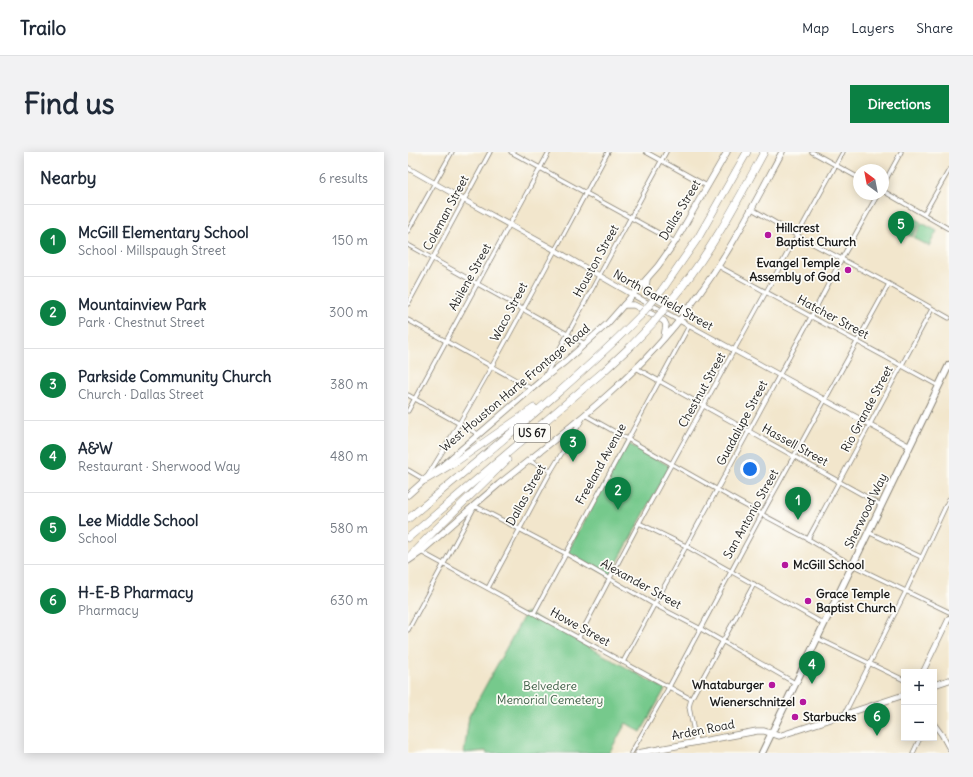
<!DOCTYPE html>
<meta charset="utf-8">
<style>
body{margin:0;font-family:Delius,sans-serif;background:#f2f2f3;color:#1f2937}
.controls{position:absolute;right:12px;bottom:12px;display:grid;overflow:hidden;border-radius:0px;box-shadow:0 2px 10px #0003}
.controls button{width:36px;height:36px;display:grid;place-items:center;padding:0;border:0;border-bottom:1px solid #e0e1e3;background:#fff;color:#1f2937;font:20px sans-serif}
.compass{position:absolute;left:445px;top:12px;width:36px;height:36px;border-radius:50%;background:#fff;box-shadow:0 2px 10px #0003;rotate:328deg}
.you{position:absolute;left:342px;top:317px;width:14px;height:14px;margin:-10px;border:3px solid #fff;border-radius:50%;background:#1a73e8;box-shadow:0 0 0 6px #1a73e833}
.badge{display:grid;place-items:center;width:26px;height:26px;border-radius:50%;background:#0b8043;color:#fff;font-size:13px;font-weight:700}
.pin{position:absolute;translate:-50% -33px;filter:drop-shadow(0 1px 2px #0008)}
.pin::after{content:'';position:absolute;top:21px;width:14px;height:12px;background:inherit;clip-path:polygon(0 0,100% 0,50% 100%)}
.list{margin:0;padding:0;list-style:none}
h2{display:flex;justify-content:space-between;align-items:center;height:52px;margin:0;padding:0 16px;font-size:17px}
h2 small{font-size:13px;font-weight:400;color:#747a83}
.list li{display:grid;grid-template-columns:26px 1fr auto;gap:12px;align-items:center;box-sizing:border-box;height:72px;padding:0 16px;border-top:1px solid #e0e1e3}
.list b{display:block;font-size:15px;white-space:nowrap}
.list p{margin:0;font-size:13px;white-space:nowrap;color:#747a83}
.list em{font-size:13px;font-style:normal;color:#747a83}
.map{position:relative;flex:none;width:541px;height:601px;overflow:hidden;border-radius:0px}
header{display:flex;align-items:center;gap:24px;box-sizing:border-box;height:56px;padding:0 20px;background:#fff;border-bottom:1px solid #e0e1e3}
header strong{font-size:19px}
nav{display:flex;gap:22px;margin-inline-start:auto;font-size:14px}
.intro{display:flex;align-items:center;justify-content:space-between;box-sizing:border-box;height:96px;padding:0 24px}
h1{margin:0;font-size:28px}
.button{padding:10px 18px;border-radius:0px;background:#0b8043;color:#fff;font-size:14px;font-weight:700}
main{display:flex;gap:24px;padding:0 24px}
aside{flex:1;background:#fff;border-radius:0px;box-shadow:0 2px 10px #0003}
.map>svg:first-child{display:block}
.green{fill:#76c98c;stroke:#497254}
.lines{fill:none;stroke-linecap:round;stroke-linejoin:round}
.minor-casing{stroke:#878174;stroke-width:5}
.tertiary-casing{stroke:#878174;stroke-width:6}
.secondary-casing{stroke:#878174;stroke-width:7}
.primary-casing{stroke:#878174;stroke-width:8}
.motorway-casing{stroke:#878174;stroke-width:8}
.minor{stroke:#fff;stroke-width:3.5}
.tertiary{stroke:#fff;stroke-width:4.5}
.secondary{stroke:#fff;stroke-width:5.5}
.primary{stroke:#fff;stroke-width:6}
.motorway{stroke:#fff;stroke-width:7}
.motorway-bridge-casing{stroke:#878174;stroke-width:8;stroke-linecap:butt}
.motorway-bridge{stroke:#fff;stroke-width:7}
.poi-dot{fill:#b5179e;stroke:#fdfcf7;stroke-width:1.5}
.labels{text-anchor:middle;stroke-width:3.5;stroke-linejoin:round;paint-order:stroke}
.shield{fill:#fdfcf7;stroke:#605f5e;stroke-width:1}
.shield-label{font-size:11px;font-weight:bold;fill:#1c1c1c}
.street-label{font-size:12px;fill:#1c1c1c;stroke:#fdfcf7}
.poi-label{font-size:12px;font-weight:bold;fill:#1c1c1c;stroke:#fdfcf7;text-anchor:start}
.park-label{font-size:12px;fill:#406149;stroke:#fdfcf7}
</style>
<header>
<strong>Trailo</strong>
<nav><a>Map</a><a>Layers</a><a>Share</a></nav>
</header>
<div class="intro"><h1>Find us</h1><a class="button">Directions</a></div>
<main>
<aside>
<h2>Nearby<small>6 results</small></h2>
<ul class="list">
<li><span class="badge">1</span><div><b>McGill Elementary School</b><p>School · Millspaugh Street</p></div><em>150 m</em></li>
<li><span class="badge">2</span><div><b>Mountainview Park</b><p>Park · Chestnut Street</p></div><em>300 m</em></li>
<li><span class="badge">3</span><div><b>Parkside Community Church</b><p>Church · Dallas Street</p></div><em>380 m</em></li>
<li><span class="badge">4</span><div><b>A&amp;W</b><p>Restaurant · Sherwood Way</p></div><em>480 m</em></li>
<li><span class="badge">5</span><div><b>Lee Middle School</b><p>School</p></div><em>580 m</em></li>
<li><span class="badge">6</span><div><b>H-E-B Pharmacy</b><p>Pharmacy</p></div><em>630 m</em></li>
</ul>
</aside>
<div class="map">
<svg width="541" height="601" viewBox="0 0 541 601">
<rect width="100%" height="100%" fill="#fdfcf7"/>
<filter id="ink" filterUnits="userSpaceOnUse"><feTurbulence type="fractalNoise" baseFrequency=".025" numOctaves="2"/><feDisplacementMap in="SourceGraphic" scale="8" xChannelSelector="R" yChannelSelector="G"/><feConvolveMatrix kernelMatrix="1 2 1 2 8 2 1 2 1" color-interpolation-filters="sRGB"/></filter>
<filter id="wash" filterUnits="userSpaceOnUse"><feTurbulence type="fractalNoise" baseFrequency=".012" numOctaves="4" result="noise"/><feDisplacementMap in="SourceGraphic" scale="16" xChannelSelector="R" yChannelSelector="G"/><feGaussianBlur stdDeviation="0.9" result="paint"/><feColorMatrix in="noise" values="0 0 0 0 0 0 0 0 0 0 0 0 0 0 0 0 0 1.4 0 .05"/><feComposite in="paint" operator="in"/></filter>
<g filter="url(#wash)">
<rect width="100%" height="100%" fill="#f2e6cc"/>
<g class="green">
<polygon points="498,62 513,70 504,85 490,77"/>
<polygon points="514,71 529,79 521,94 506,86"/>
<polygon points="219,291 262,314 202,424 159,401"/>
<polygon points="118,460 257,537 233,580 218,571 201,601 79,601 78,599 56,601 61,564"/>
</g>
</g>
<g filter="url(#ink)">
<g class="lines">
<defs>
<g id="minor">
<polyline points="103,0 267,90"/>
<polyline points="238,0 299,34"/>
<polyline points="404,0 451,26"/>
<polyline points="475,33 493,0"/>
<polyline points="475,39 541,77"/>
<polyline points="344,57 390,84 481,132 541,166"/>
<polyline points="516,62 541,18"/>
<polyline points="0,79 44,0"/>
<polyline points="0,93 177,192"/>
<polyline points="310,114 531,234"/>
<polyline points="0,152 82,0"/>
<polyline points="0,168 124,237"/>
<polyline points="228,216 473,353"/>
<polyline points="137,224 258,0"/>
<polyline points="0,243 70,282"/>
<polyline points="0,259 141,0"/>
<polyline points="122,309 143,319"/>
<path d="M0,318L17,328C83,222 140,110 200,0"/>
<polyline points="231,371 278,394 416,472"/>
<polyline points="460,380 513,405"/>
<polyline points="400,387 524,157"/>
<polyline points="13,400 283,547 281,555 288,590"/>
<polyline points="80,436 143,319 177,263 331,350 400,387 444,413 541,460"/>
<polyline points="126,461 281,174"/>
<polyline points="0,478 67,354 157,401 247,453 293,477 314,489 387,531"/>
<polyline points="171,485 231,371 435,0"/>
<polyline points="409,486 496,528"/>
<polyline points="215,510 403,165 434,106 470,42"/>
<polyline points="283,547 346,432"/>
<polyline points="436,563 498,439 541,347"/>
<polyline points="223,601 261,535 354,362 481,132"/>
<polyline points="505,601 512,586"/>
</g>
<g id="tertiary">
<polyline points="0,16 56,48 147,98 225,143 501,294"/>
<polyline points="515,520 541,466"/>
<polyline points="526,572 534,583 541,596"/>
</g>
<g id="secondary">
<polyline points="239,127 238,136 241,143 269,158 273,159 281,155"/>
<polyline points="216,153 226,153 256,169 258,173 256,185"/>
<polyline points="27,320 135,227 158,209 199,172 250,114 267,90 319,0"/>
<polyline points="0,343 20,325"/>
<path d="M0,409L13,400C39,377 65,354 91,332C159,278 231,224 283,153C319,106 346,52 374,0"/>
<polyline points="526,533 541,528"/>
<polyline points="230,601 349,579 356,579 371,584 496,543"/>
</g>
<polyline id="primary" points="354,601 541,213"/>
<g id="motorway">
<polyline points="254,138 290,86 339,0"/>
<path d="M265,146C302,102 329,50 356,0"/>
<polyline points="17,328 49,309 126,256"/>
<path d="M0,367C78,301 160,237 232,164"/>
<polyline points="0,386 196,219 224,193 245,171"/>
<polyline points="0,406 27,378 99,308"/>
</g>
</defs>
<use href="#minor" class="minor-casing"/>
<use href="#tertiary" class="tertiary-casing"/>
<use href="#secondary" class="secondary-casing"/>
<use href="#primary" class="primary-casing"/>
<use href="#motorway" class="motorway-casing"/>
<use href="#minor" class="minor"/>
<use href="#tertiary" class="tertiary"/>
<use href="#secondary" class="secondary"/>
<use href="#primary" class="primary"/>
<use href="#motorway" class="motorway"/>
<defs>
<g id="motorway-bridge">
<polyline points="232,164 254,138"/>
<polyline points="245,171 265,146"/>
</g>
</defs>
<use href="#motorway-bridge" class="motorway-bridge-casing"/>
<use href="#motorway-bridge" class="motorway-bridge"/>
</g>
</g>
<g class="poi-dot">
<circle cx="360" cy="83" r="4"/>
<circle cx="440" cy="118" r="4"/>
<circle cx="377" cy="413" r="4"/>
<circle cx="400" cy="449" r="4"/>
<circle cx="364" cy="533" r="4"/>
<circle cx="395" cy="550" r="4"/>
<circle cx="387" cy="565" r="4"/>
</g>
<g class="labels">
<rect class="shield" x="106" y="272" width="36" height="18" rx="3"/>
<g class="shield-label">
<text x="124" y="285">US 67</text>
</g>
<g class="street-label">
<text transform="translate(272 58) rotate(-59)" y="4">Dallas Street</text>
<text transform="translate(38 61) rotate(-62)" y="4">Coleman Street</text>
<text transform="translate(188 109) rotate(-61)" y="4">Houston Street</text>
<text transform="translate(62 125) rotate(-61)" y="4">Abilene Street</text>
<text transform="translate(255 148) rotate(29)" y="4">North Garfield Street</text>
<text transform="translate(101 160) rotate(-62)" y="4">Waco Street</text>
<text transform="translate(425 165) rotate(28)" y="4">Hatcher Street</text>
<text transform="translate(107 236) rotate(-40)" y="4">West Houston Harte Frontage Road</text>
<text transform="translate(294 238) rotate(-61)" y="4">Chestnut Street</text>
<text transform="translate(459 257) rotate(-62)" y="4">Rio Grande Street</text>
<text transform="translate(334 271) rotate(-62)" y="4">Guadalupe Street</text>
<text transform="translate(387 293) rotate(29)" y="4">Hassell Street</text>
<text transform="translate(193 312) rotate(-61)" y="4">Freeland Avenue</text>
<text transform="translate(118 343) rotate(-61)" y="4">Dallas Street</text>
<text transform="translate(458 359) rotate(-64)" y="4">Sherwood Way</text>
<text transform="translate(343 362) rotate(-61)" y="4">San Antonio Street</text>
<text transform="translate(233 432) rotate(29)" y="4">Alexander Street</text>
<text transform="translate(172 475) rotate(29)" y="4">Howe Street</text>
<text transform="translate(295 578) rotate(-11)" y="4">Arden Road</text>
</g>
<g class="poi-label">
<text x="368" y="80">Hillcrest<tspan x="368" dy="14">Baptist Church</tspan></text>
<text x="432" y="115" text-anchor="end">Evangel Temple<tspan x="432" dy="14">Assembly of God</tspan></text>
<text x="385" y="417">McGill School</text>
<text x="408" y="446">Grace Temple<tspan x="408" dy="14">Baptist Church</tspan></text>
<text x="356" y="537" text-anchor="end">Whataburger</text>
<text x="387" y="554" text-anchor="end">Wienerschnitzel</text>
<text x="395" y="569">Starbucks</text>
</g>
<g class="park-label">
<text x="142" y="538">Belvedere<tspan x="142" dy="14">Memorial Cemetery</tspan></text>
</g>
</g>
</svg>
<div class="controls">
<button>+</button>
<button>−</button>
</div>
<svg class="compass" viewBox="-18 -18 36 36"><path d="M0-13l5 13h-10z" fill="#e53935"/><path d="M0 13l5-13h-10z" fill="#747a83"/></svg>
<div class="you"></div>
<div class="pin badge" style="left:390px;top:368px">1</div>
<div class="pin badge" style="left:210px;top:358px">2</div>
<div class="pin badge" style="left:165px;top:310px">3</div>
<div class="pin badge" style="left:404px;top:532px">4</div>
<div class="pin badge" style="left:493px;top:92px">5</div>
<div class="pin badge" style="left:469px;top:584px">6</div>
</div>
</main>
